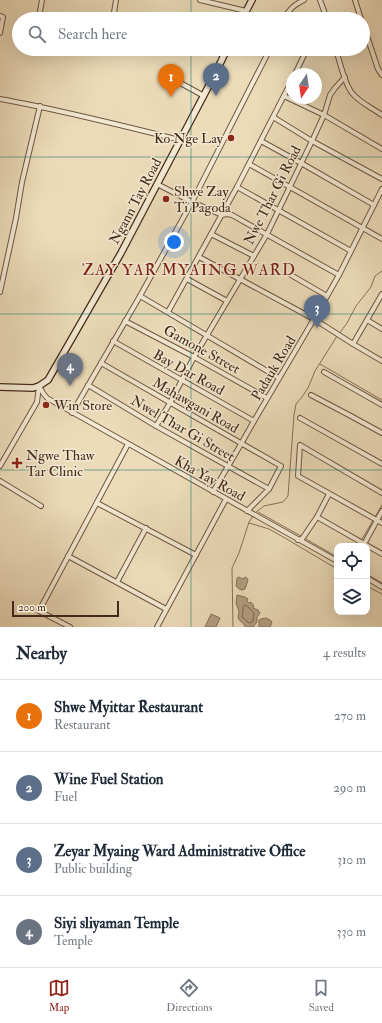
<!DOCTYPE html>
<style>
body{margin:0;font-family:"IM FELL Double Pica",serif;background:#f6f6f7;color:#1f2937}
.controls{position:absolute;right:12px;bottom:12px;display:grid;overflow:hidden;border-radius:8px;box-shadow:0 4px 16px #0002}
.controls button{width:36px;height:36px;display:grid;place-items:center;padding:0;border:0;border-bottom:1px solid #e0e1e3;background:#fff;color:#1f2937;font:20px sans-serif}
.compass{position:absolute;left:286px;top:68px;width:36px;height:36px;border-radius:50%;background:#fff;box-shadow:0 4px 16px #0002;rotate:193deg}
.scale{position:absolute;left:12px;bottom:10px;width:107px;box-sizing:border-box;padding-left:4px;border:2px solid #442a1b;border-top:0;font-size:11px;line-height:14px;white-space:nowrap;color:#442a1b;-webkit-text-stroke:3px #f3e8d2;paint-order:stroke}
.you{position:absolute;left:174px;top:242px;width:14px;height:14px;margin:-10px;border:3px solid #fff;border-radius:50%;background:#1a73e8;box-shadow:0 0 0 6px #1a73e833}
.badge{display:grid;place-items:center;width:26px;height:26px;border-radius:50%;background:#8f2418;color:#fff;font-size:13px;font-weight:700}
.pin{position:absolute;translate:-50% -33px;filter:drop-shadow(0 1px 2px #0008)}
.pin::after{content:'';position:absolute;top:21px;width:14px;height:12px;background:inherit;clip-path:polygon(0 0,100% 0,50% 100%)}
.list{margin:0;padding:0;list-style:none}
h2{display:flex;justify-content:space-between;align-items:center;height:52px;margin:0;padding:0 16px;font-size:17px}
h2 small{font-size:13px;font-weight:400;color:#747a83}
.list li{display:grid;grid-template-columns:26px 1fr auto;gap:12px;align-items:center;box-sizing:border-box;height:72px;padding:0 16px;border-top:1px solid #e0e1e3}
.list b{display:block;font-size:15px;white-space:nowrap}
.list p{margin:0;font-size:13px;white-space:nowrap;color:#747a83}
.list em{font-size:13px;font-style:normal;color:#747a83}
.icon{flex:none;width:22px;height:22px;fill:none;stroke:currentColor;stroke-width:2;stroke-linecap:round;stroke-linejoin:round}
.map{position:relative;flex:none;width:382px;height:627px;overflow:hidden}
.search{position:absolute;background:#fff;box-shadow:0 4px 16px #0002;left:12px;right:12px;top:12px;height:44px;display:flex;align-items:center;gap:10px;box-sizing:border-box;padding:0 14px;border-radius:22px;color:#747a83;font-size:15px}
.sheet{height:340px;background:#fff}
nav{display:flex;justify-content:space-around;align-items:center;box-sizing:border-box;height:56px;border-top:1px solid #e0e1e3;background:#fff;font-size:11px;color:#747a83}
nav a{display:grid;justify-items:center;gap:2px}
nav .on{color:#8f2418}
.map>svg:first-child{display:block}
.water{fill:#b39f83;stroke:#877059}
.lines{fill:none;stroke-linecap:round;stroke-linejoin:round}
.shore{stroke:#7c644f;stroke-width:1}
.stream{stroke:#877059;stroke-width:1}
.street-casing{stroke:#6e5642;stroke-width:6}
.secondary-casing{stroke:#442a1b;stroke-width:8}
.street{stroke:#f3e8d2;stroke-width:4}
.secondary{stroke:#f3e8d2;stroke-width:5.5}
.grid{fill:none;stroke:#0f766e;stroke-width:1;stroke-opacity:0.55}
.poi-dot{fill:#8f2418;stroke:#f3e8d2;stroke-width:1.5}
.labels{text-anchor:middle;stroke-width:3;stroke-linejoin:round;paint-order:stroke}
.poi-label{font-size:14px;fill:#442a1b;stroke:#f3e8d2;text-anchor:start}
.street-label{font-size:14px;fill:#442a1b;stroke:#f3e8d2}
.quarter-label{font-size:16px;letter-spacing:1px;fill:#7a1f14;stroke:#f3e8d2}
</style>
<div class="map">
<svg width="382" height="627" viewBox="0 0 382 627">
<rect width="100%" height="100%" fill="#ecdbb9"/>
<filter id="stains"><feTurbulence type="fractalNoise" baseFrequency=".005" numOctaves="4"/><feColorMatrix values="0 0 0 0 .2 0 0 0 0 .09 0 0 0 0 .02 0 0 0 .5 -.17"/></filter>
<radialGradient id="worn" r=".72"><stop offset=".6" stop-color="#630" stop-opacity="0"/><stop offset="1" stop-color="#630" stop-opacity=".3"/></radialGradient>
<g class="water">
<polygon points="239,577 242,579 246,577 248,580 245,589 242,590 239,589 236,586 237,578"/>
<path d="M237,595L245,597L248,599L247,601L249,603L251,602L254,606L253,608L258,610L260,613L257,617V622L253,627H245V626C243,622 240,622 238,618L239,611L236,603Z"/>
<polygon points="211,614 220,618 216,627 205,627"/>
<polygon points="266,618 270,620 272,622 271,625 270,627 259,627 259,620 261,619"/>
</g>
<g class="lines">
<path class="shore" d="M245,605C249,607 251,610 254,613L253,621L250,623H249L242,617L243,611V607Z"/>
<g class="stream">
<polyline points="339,334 347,323 356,306 371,287 375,276 382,271"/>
<polyline points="320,364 382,400"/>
<polyline points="258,512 301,536"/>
<polyline points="255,513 264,506 283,502 288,496 294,415 296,404 302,397 308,388 315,371 337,336"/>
<polyline points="375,517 382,505"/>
<polyline points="249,523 269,529 285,538 337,569"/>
<polyline points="306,539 337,557"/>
<polyline points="362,539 374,519"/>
<polyline points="358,546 359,544"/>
<polyline points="367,574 382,583"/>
<polyline points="367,586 382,594"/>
<polyline points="233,627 232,568 239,553 249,522 253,516"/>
</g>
<defs>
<g id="street">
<polyline points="200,0 246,11"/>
<polyline points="320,0 327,19"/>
<polyline points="355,0 361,19"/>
<polyline points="0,16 3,17 0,33"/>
<polyline points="39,17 42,0"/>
<polyline points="113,19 116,0"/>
<path d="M284,19C289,9 294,5 304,0"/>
<polyline points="363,24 378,69 382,75"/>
<path d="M336,49C339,60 345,85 352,93C359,102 372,108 382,115"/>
<polyline points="295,74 307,49"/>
<polyline points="162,76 175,80 204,96"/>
<polyline points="284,96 324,115 382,149"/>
<path d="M0,99C61,110 120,125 180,140"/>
<polyline points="273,117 312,141 382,179"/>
<polyline points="261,141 301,163 374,205"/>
<polyline points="249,164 382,239"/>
<polyline points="157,184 192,202 222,215 227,214 232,215 339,275"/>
<polyline points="237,187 351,251"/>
<polyline points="211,234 254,256"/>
<polyline points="199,257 314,319 353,344 382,361"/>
<polyline points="291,275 327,296"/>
<polyline points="187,279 227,301"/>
<polyline points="0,292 16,218 22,182 40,106"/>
<polyline points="140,296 279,378"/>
<polyline points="168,312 237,187 292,80"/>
<polyline points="367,320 382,329"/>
<polyline points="125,321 194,357 267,398"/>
<polyline points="113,341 254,421"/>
<polyline points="353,344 382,294"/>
<polyline points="101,363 281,466 269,489 247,511"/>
<polyline points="324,372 382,405"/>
<polyline points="88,385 156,426 269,489"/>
<polyline points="39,386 43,393 47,398 337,561"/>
<polyline points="311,395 349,415 382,433"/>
<polyline points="72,413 140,296 192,202 270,49"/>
<polyline points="300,418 382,464"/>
<polyline points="156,426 170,403 194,357 267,234 312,141 324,115 330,95 335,88 345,77"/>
<polyline points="0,466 37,402 39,386"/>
<polyline points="0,481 41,506"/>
<polyline points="213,492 241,444 254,421 314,319 339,275 382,189"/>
<polyline points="382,493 300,445 298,476 382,523"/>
<polyline points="97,503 196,555"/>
<polyline points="317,517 382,554"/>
<polyline points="298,540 302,539 317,517 329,494"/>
<polyline points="363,546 382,511"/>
<polyline points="68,556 166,609"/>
<polyline points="367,578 382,587"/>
<polyline points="117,582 146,528"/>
<polyline points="70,627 39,611 128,444"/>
<polyline points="157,627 226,499"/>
</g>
<g id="secondary">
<polyline points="242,19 252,0"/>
<polyline points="0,387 33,388 39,386 48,380 121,253 215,74 227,49"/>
</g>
</defs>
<use href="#street" class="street-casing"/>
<use href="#secondary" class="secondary-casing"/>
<use href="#street" class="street"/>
<use href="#secondary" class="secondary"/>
</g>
<path class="grid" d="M191,0V19M191,49V627M0,157H382M0,314H382M0,470H382"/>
<g class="poi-dot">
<circle cx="231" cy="138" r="4"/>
<circle cx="166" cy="199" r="4"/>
<circle cx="46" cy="405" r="4"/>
<path d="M15 457h4v4h4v4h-4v4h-4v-4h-4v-4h4z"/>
</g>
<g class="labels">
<g class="poi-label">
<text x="223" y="143" text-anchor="end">Ko Nge Lay</text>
<text x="174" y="196">Shwe Zay<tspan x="174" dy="16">Ti Pagoda</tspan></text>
<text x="54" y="410">Win Store</text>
<text x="26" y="460">Ngwe Thaw<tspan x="26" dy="16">Tar Clinic</tspan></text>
</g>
<g class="street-label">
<text transform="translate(272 195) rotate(-63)" y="5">Nwe Thar Gi Road</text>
<text transform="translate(135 201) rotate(-62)" y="5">Ngann Tay Road</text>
<text transform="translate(202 349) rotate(29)" y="5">Gamone Street</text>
<text transform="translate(273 368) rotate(-59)" y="5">Padauk Road</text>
<text transform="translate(189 372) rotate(29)" y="5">Bay Dar Road</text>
<text transform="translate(196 405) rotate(30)" y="5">Mahawgani Road</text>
<text transform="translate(183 428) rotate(30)" y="5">Nwel Thar Gi Street</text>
<text transform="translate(210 478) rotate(29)" y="5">Kha Yay Road</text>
</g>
<g class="quarter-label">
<text x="189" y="275">ZAY YAR MYAING WARD</text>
</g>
</g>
<rect width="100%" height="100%" filter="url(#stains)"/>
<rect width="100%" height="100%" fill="url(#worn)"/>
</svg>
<div class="controls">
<button><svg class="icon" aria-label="locate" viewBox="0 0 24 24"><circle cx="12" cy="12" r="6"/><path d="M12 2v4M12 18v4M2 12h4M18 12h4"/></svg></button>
<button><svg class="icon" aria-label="layers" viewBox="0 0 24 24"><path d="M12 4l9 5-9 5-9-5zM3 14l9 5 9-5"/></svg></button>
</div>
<svg class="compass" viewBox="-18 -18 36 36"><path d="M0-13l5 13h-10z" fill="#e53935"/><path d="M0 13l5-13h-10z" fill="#747a83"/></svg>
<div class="scale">200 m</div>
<div class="you"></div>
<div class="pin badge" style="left:171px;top:97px;background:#e8710a">1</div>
<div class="pin badge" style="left:216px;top:96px;background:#5c6f8a">2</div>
<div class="pin badge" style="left:317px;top:328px;background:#5c6f8a">3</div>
<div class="pin badge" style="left:70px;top:386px;background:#6b7280">4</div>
<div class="search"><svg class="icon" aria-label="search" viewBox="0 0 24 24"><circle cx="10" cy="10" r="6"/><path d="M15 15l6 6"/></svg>Search here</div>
</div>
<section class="sheet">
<h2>Nearby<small>4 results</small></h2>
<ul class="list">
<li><span class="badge" style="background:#e8710a">1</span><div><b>Shwe Myittar Restaurant</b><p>Restaurant</p></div><em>270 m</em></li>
<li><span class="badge" style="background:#5c6f8a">2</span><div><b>Wine Fuel Station</b><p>Fuel</p></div><em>290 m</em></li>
<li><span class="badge" style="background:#5c6f8a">3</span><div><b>Zeyar Myaing Ward Administrative Office</b><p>Public building</p></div><em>310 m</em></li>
<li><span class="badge" style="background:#6b7280">4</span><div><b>Siyi sliyaman Temple</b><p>Temple</p></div><em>330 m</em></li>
</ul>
</section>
<nav>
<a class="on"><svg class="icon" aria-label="map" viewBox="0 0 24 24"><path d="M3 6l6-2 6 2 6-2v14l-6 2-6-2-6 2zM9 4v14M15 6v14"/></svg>Map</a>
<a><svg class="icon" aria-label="directions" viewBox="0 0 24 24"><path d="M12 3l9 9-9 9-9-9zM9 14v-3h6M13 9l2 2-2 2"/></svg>Directions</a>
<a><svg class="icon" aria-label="saved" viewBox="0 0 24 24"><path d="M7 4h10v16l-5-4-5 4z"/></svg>Saved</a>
</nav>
